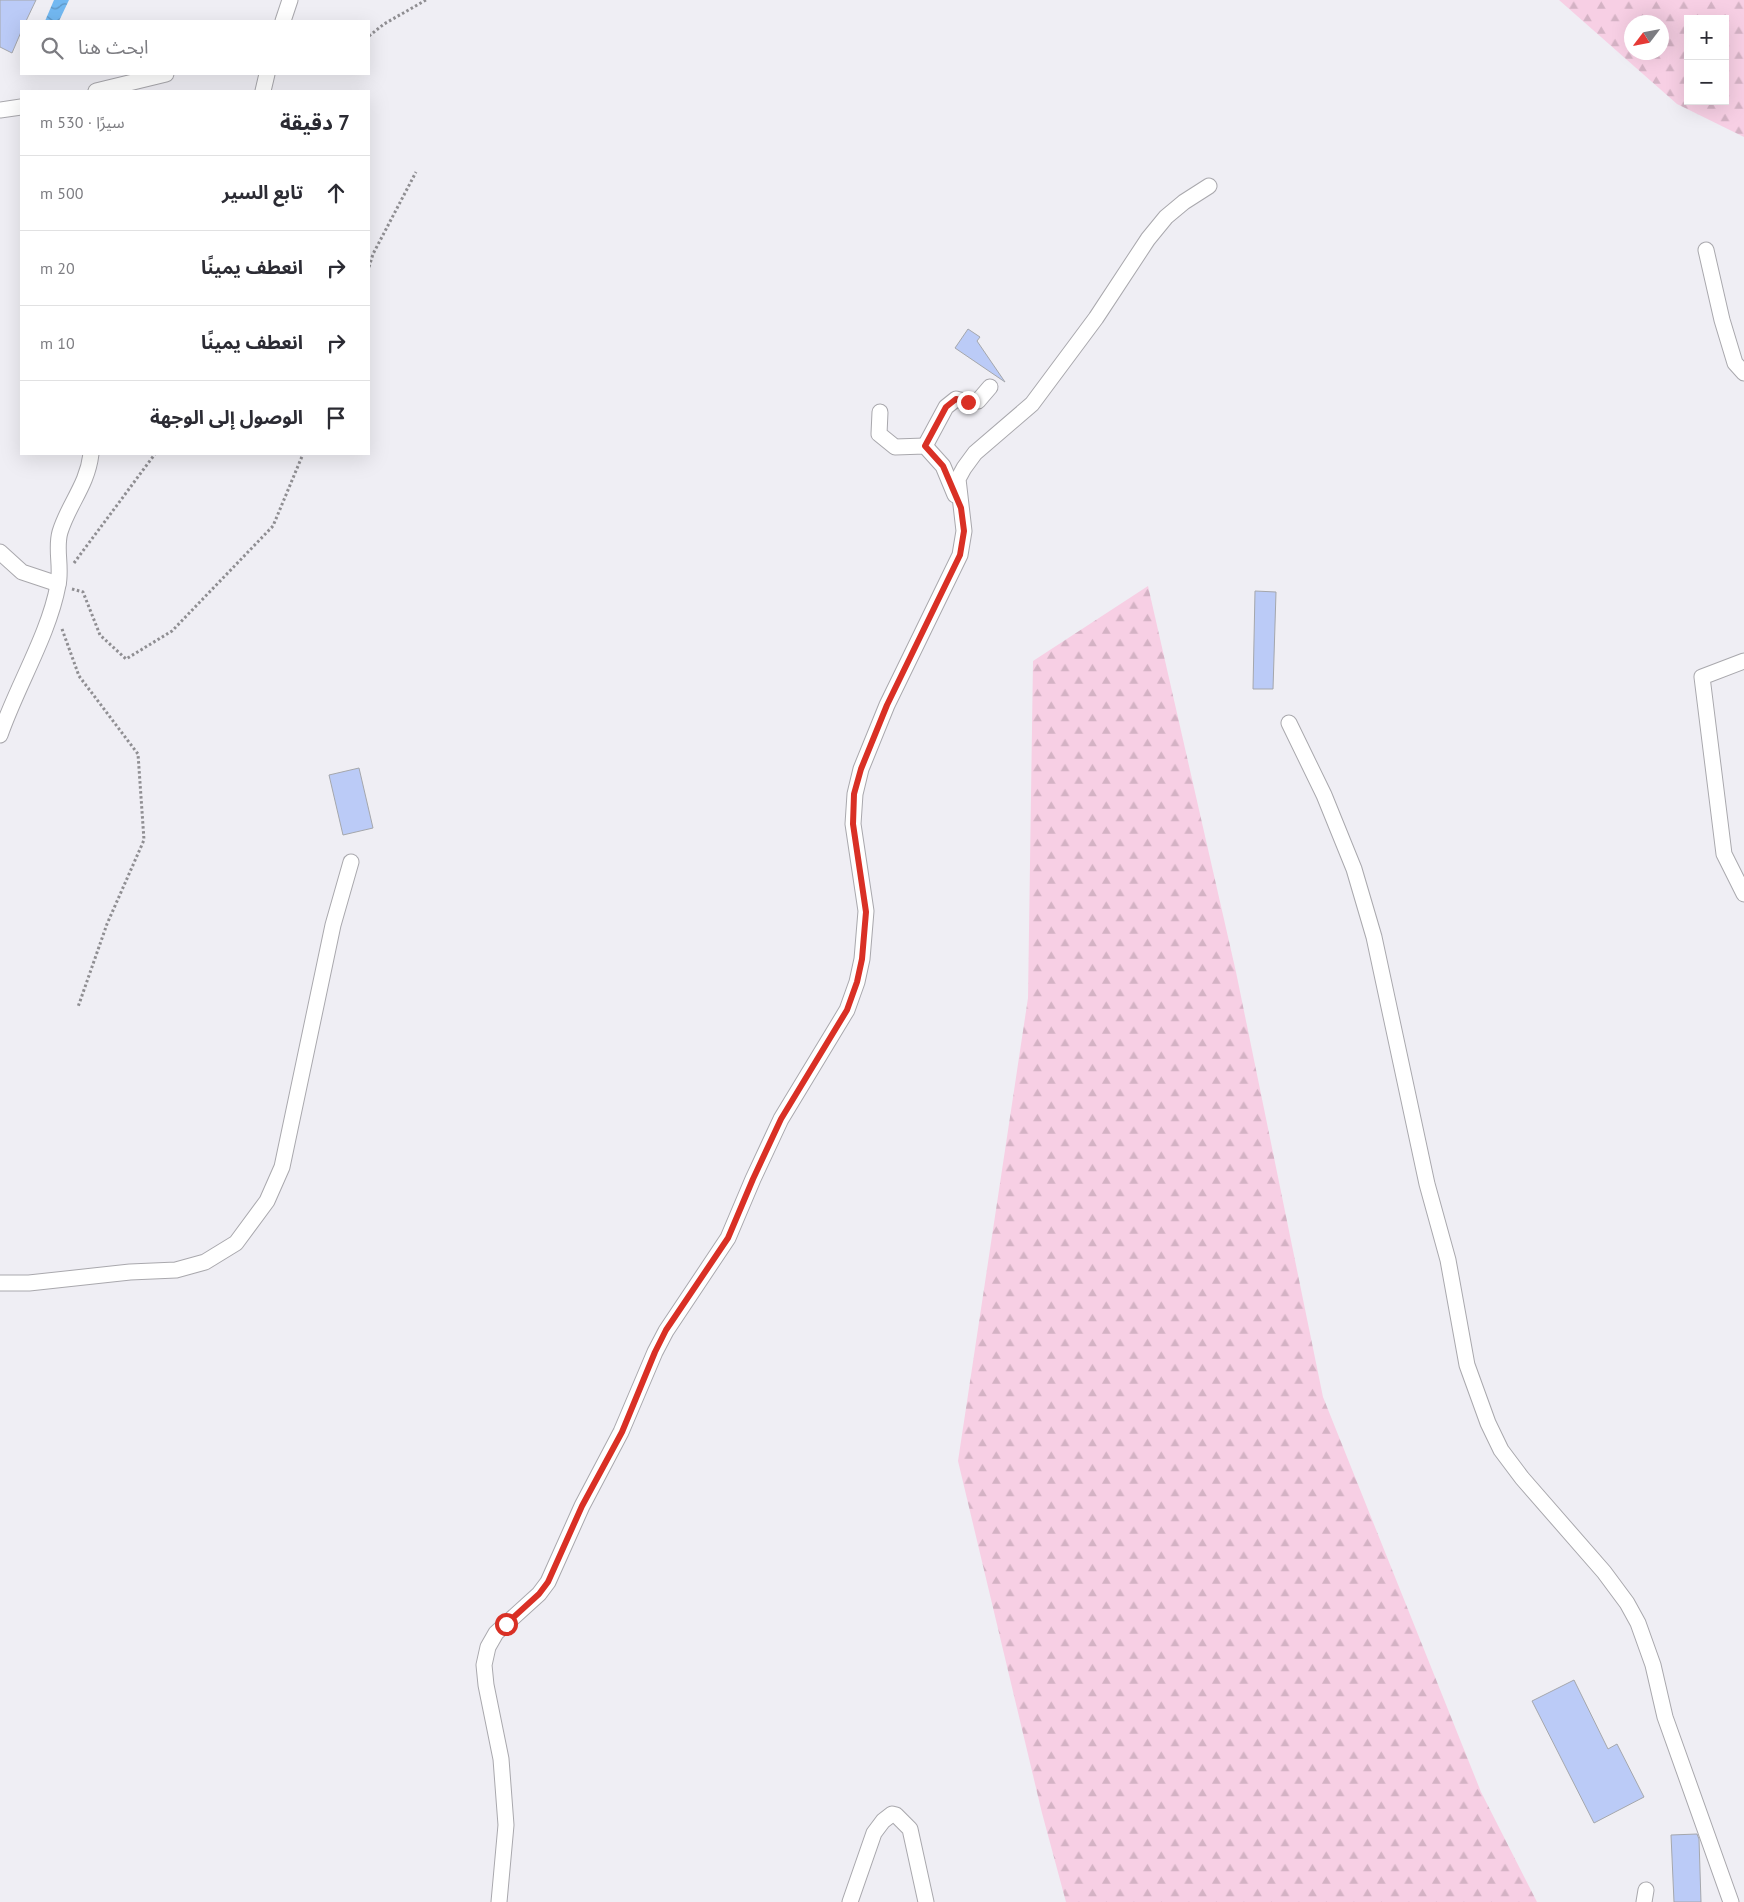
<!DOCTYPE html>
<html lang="ar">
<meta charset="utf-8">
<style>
body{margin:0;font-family:"PT Sans","Noto Sans Arabic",sans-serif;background:#f7f7f7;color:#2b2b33;direction:rtl}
.controls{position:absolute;right:15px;top:15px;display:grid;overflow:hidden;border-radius:0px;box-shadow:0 5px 20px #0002}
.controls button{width:45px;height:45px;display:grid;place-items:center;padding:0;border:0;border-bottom:1px solid #e1e1e2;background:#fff;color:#2b2b33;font:25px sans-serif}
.compass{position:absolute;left:1624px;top:15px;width:45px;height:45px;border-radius:50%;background:#fff;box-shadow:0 5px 20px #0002;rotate:238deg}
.stop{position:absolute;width:15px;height:15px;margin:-11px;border:4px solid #d93025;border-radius:50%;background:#fff}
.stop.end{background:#d93025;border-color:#fff;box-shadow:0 1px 5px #0008}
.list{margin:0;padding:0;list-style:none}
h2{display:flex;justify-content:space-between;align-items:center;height:65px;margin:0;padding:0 20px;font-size:21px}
h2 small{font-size:16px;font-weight:400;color:#7c7c81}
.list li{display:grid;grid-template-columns:32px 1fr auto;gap:15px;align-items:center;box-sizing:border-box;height:75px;padding:0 20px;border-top:1px solid #e1e1e2}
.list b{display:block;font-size:19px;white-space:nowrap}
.list em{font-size:16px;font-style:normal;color:#7c7c81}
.icon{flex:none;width:28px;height:28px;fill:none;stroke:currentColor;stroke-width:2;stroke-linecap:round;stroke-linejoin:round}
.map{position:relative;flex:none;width:1744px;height:1902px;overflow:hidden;direction:ltr}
.search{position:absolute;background:#fff;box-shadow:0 5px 20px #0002;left:20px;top:20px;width:350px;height:55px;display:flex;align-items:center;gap:12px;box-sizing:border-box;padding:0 18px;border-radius:0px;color:#7c7c81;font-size:19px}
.panel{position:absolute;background:#fff;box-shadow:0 5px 20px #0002;left:20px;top:90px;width:350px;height:365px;border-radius:0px;direction:rtl}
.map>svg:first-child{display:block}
.forest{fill:url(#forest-firs);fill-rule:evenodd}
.water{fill:url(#water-waves)}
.building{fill:#bbcbf7;stroke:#a5a7ac}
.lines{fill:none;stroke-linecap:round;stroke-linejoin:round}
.minor-casing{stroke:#a9a8ad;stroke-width:17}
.path{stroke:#8f8e92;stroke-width:3;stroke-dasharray:2.5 2.5;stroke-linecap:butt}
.minor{stroke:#fff;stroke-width:15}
.route{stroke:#d93025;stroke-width:6}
</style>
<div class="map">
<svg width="1744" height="1902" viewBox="0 0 1744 1902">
<defs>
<pattern id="forest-firs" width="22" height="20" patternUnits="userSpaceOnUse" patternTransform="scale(1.25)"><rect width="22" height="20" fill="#f7cfe4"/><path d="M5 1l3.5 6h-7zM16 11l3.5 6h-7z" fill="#d4b2c4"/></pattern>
<pattern id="water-waves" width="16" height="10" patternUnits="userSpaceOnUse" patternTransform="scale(1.25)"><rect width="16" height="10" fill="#72b8f1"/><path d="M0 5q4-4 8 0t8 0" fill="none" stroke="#5e96c4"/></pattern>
</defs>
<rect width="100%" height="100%" fill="#efeef4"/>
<g class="forest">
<path d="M1559,0H1744V137L1677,104ZM1688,19H1725V101H1688ZM1632,22H1662V52H1632Z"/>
<polygon points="1148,586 1236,972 1323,1397 1481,1792 1537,1902 1066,1902 1042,1813 958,1461 1028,998 1033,661"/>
</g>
<polygon class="water" points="54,0 69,0 59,21 45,21"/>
<g class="building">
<polygon points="0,0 36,0 26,21 21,21 21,32 12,53 0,47"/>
<polygon points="968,329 980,337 977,341 1005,382 955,348"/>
<polygon points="1255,591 1276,592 1273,689 1253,689"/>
<polygon points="359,768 373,828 343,835 329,775"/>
<polygon points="1574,1680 1608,1749 1617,1744 1644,1797 1594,1823 1532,1701"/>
<polygon points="1697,1834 1699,1839 1701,1902 1674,1902 1671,1835"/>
</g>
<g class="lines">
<defs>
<g id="minor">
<polyline points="283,21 290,0"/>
<polyline points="96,91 166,74"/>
<polyline points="263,91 267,74"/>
<polyline points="0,110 21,107"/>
<polyline points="1706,250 1722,320 1735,363 1744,373"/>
<polyline points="880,412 879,434 895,447 925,446 943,466 955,495"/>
<polyline points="925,446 946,407 956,399 968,402 978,401 990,387"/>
<polyline points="0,552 22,572 58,584"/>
<polyline points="1744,661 1702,677 1724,854 1744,894"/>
<polyline points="1289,723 1324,795 1354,869 1374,937 1427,1184 1448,1260 1467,1365 1488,1423 1501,1450 1522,1478 1604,1572 1627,1603 1638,1623 1653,1665 1665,1717 1731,1902"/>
<path d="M0,735C17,686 49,634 58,585C62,567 55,549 60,532C69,503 87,486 91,454"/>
<polyline points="0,1283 29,1283 130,1272 176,1270 205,1262 236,1243 267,1201 282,1167 333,925 351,862"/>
<polyline points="499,1902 506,1825 501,1759 486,1685 484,1665 488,1647 496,1633 539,1594 548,1582 582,1506 621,1432 655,1352 666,1331 728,1238 753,1179 781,1119 847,1010 857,982 862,959 866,911 853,824 855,794 861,769 887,705 960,555 964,531 958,479 964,468 975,453 1032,404 1096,318 1148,239 1166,217 1184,202 1209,186"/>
<polyline points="850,1902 874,1833 883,1821 892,1814 896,1815 910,1829 926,1902"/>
<polyline points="1644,1902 1646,1890"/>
</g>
</defs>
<use href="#minor" class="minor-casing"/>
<g class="path">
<polyline points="369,36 384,24 426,0"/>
<polyline points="369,267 373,254 416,172"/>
<polyline points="74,563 155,454"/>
<polyline points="72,589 83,592 100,635 126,659 172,631 273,526 303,454"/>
<polyline points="62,629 79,676 138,754 144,840 107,924 78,1007"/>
</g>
<use href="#minor" class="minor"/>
</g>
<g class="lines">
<polyline class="route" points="506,1624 539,1594 548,1582 582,1506 622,1432 655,1352 666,1330 728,1238 753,1179 781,1119 847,1010 857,982 862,959 866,912 853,824 854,794 861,769 887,705 960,555 964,531 961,508 943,466 925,446 946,407 956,399 968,402"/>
</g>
</svg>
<div class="controls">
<button>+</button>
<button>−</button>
</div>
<svg class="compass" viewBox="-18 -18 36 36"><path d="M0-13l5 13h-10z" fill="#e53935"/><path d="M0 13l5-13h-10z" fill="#7c7c81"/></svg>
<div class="stop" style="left:506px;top:1624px"></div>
<div class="stop end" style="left:968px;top:402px"></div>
<div class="search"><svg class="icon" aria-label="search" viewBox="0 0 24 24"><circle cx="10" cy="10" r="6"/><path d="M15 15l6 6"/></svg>ابحث هنا</div>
<section class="panel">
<h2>7 دقيقة<small>سيرًا · 530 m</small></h2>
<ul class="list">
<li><svg class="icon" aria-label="ahead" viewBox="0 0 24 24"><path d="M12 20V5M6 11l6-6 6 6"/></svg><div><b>تابع السير</b></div><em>500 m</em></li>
<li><svg class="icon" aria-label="right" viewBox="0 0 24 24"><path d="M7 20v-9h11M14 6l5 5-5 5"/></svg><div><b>انعطف يمينًا</b></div><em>20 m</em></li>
<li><svg class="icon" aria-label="right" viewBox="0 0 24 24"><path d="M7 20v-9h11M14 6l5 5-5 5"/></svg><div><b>انعطف يمينًا</b></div><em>10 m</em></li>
<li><svg class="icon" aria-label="arrive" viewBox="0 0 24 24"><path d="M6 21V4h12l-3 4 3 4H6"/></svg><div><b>الوصول إلى الوجهة</b></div></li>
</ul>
</section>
</div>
